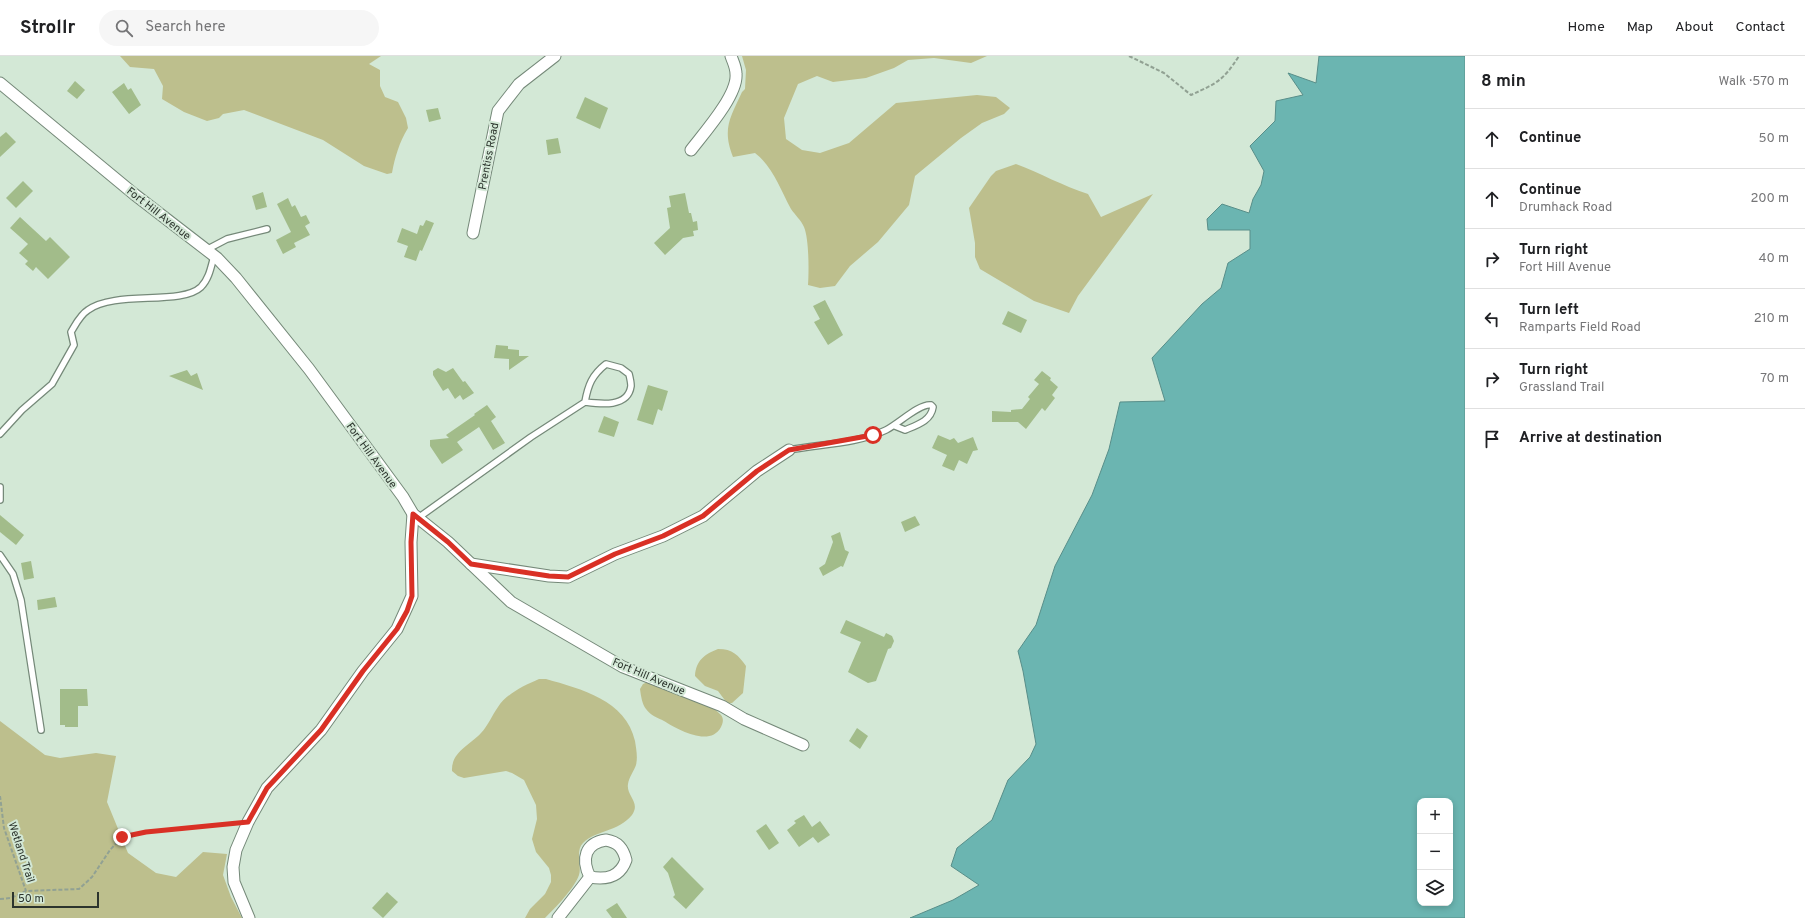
<!DOCTYPE html>
<meta charset="utf-8">
<style>
body{margin:0;font-family:Overpass,sans-serif;background:#f6f6f6;color:#202124}
.controls{position:absolute;right:12px;bottom:12px;display:grid;overflow:hidden;border-radius:8px;box-shadow:0 2px 6px #0003}
.controls button{width:36px;height:36px;display:grid;place-items:center;padding:0;border:0;border-bottom:1px solid #e0e0e0;background:#fff;color:#202124;font:20px sans-serif}
.scale{position:absolute;left:12px;bottom:10px;width:87px;box-sizing:border-box;padding-left:4px;border:2px solid #2c342d;border-top:0;font-size:11px;line-height:14px;white-space:nowrap;color:#2c342d;-webkit-text-stroke:3px #d3e8d6;paint-order:stroke}
.stop{position:absolute;width:12px;height:12px;margin:-9px;border:3px solid #d93025;border-radius:50%;background:#fff}
.stop.end{background:#d93025;border-color:#fff;box-shadow:0 1px 4px #0008}
.list{margin:0;padding:0;list-style:none}
h2{display:flex;justify-content:space-between;align-items:center;height:52px;margin:0;padding:0 16px;font-size:17px}
h2 small{font-size:13px;font-weight:400;color:#757577}
.list li{display:grid;grid-template-columns:26px 1fr auto;gap:12px;align-items:center;box-sizing:border-box;height:60px;padding:0 16px;border-top:1px solid #e0e0e0}
.list b{display:block;font-size:15px;white-space:nowrap}
.list p{margin:0;font-size:13px;white-space:nowrap;color:#757577}
.list em{font-size:13px;font-style:normal;color:#757577}
.icon{flex:none;width:22px;height:22px;fill:none;stroke:currentColor;stroke-width:2;stroke-linecap:round;stroke-linejoin:round}
.map{position:relative;flex:none;width:1465px;height:862px;overflow:hidden}
header{display:flex;align-items:center;gap:24px;box-sizing:border-box;height:56px;padding:0 20px;background:#fff;border-bottom:1px solid #e0e0e0}
header strong{font-size:19px}
nav{display:flex;gap:22px;margin-inline-start:auto;font-size:14px}
.search{width:280px;height:36px;background:#f6f6f6;display:flex;align-items:center;gap:10px;box-sizing:border-box;padding:0 14px;border-radius:22px;color:#757577;font-size:15px}
main{display:flex}
aside{flex:1;background:#fff}
.map>svg:first-child{display:block}
.green{fill:#bdbf8d}
.water{fill:#6bb5b1;stroke:#588e89;fill-rule:evenodd}
.building{fill:#a2bc8a}
.lines{fill:none;stroke-linecap:round;stroke-linejoin:round}
.lane-casing{stroke:#758979;stroke-width:8}
.street-casing{stroke:#758979;stroke-width:13}
.path{stroke:#91a193;stroke-width:2;stroke-dasharray:4 2;stroke-linecap:butt}
.lane{stroke:#fff;stroke-width:5.5}
.street{stroke:#fff;stroke-width:11}
.route{stroke:#d93025;stroke-width:5}
.labels{text-anchor:middle;stroke-width:4;stroke-linejoin:round;paint-order:stroke}
.street-label{font-size:11px;fill:#2c342d;stroke:#d3e8d6}
</style>
<header>
<strong>Strollr</strong>
<div class="search"><svg class="icon" aria-label="search" viewBox="0 0 24 24"><circle cx="10" cy="10" r="6"/><path d="M15 15l6 6"/></svg>Search here</div>
<nav><a>Home</a><a>Map</a><a>About</a><a>Contact</a></nav>
</header>
<main>
<div class="map">
<svg width="1465" height="862" viewBox="0 0 1465 862">
<rect width="100%" height="100%" fill="#d3e8d6"/>
<g class="green">
<path d="M120,0H381L369,8L380,14V30L385,41L398,46L406,62L408,72C399,87 395,101 392,117L387,118L364,110L323,84L244,54L223,58L219,62L207,65L184,56L162,43L163,30L154,13L130,11Z"/>
<path d="M742,0H987L971,7L934,2L908,4L894,12L866,22L833,26L817,20L798,28L784,62L786,83L802,94L820,97L849,87L896,47L977,39L996,41L1010,52L1004,58L982,67L961,82L915,120L909,149L878,186L850,210L835,230L820,232L808,229C809,215 809,183 804,171C801,164 795,159 791,153C780,133 773,111 755,97L733,101C722,73 730,62 742,36L745,33L746,14Z"/>
<path d="M1016,108C1040,117 1063,130 1088,138L1101,161L1153,138L1078,240L1069,257L1034,245L980,213L975,201V187L969,152L991,120L996,115Z"/>
<path d="M718,593C733,593 738,599 746,610L743,637L732,647H727L718,635L705,630L695,620C696,604 705,598 718,593Z"/>
<path d="M539,623H546C581,633 626,644 635,685C636,692 638,701 636,709C634,715 629,721 628,728C626,740 641,746 632,759C618,776 596,774 583,787C575,795 582,810 579,819C574,833 555,852 545,862H525L530,853L545,838L551,826V819L549,812L536,796L532,783L537,763L536,749L524,724L512,717L506,715L464,722L458,720L452,715C451,696 470,689 481,677C488,670 492,659 498,651C506,638 525,629 539,623Z"/>
<path d="M650,625C668,632 709,645 721,659C724,663 723,667 721,671C710,692 677,673 664,665C658,662 650,659 646,653C642,648 641,640 640,633L643,628Z"/>
<polygon points="0,665 45,699 60,702 96,697 116,700 107,746 128,797 156,817 176,821 203,796 227,798 223,819 231,841 242,862 0,862"/>
</g>
<path class="water" d="M1319,0H1465V862H910L953,844L979,829L951,810L957,792L992,764L1008,724L1030,701L1036,688L1023,615L1018,595L1036,569L1055,510L1092,439L1109,393L1120,346L1165,345L1152,302L1202,248L1221,232L1228,207L1250,193V174H1208L1207,163L1222,148L1249,157L1253,143L1261,129L1264,115L1250,90L1275,65L1276,45L1303,39L1288,17L1316,27ZM1420,745H1450V847H1420Z"/>
<g class="building">
<polygon points="75,25 85,34 77,43 67,35"/>
<polygon points="124,27 128,34 131,32 141,49 129,58 112,36"/>
<polygon points="585,41 608,52 600,73 576,62"/>
<polygon points="438,52 441,63 429,66 426,54"/>
<polygon points="6,76 16,86 0,101 0,81"/>
<polygon points="558,82 561,97 548,99 546,84"/>
<polygon points="23,125 33,135 16,152 6,142"/>
<polygon points="263,136 267,151 256,154 252,140"/>
<polygon points="685,137 689,157 691,157 693,166 697,165 698,174 693,175 694,180 683,182 665,199 654,187 670,172 667,152 671,151 669,140"/>
<polygon points="288,142 292,151 295,149 301,161 306,159 310,167 305,170 310,179 294,187 296,191 283,198 276,184 291,176 277,148"/>
<polygon points="20,161 46,185 50,181 70,201 48,223 36,211 33,215 25,208 28,205 19,197 28,188 10,172"/>
<polygon points="426,164 434,167 422,195 420,194 416,205 404,201 408,190 397,186 402,172 417,178 420,169 423,170"/>
<polygon points="825,244 843,279 828,289 814,266 820,263 813,250"/>
<polygon points="1008,255 1027,264 1021,277 1002,268"/>
<polygon points="496,289 508,290 508,293 519,294 519,300 529,300 509,314 509,303 494,302"/>
<polygon points="438,312 446,316 453,312 463,326 465,325 474,337 463,344 460,339 455,343 448,332 443,335 433,319 433,315"/>
<polygon points="187,314 191,320 197,317 203,334 169,320"/>
<polygon points="1042,315 1051,322 1050,324 1058,331 1052,339 1055,342 1045,355 1042,352 1026,373 1018,366 992,366 992,355 1011,356 1011,354 1022,353 1030,343 1028,341 1039,328 1034,324"/>
<polygon points="648,329 668,335 662,355 658,353 653,369 637,364"/>
<polygon points="487,349 496,361 491,365 505,387 493,394 479,371 457,386 463,394 442,408 430,390 430,384 449,382 446,379 475,359 474,358"/>
<polygon points="604,360 619,366 614,381 598,376"/>
<polygon points="938,379 950,384 954,382 958,387 973,381 978,394 973,395 967,408 959,404 954,415 942,410 947,399 932,392"/>
<polygon points="0,459 24,479 16,489 0,476"/>
<polygon points="915,460 920,469 905,476 901,466"/>
<polygon points="840,476 845,494 849,496 843,511 841,510 823,520 819,512 825,508 833,486 831,480"/>
<polygon points="31,505 34,522 24,524 21,507"/>
<polygon points="55,541 57,551 38,554 37,544"/>
<polygon points="846,564 884,581 886,577 892,580 894,585 891,592 888,593 876,625 868,627 848,616 861,586 840,577"/>
<polygon points="60,633 87,633 88,650 78,650 78,671 65,671 65,669 60,669"/>
<polygon points="857,672 868,680 860,693 849,685"/>
<polygon points="804,759 812,771 820,765 830,779 818,787 813,781 799,791 787,774 796,767 794,765"/>
<polygon points="766,768 779,787 769,794 756,775"/>
<polygon points="672,801 704,833 686,853 673,841 675,839 668,817 663,811"/>
<polygon points="387,836 398,846 383,862 372,852"/>
<polygon points="617,847 627,862 612,862 606,854"/>
</g>
<g class="lines">
<defs>
<g id="lane">
<polyline points="206,194 227,183 267,173"/>
<path d="M0,378L22,354L52,328L74,289L71,276C76,268 80,259 88,254C115,234 181,250 201,231C209,223 211,211 214,200"/>
<path d="M789,394C820,388 857,388 886,374C898,368 920,347 931,349L933,351C931,365 917,369 905,374L895,370"/>
<polyline points="0,431 0,444"/>
<path d="M418,462L531,381L585,346C588,329 592,319 606,308L621,312L629,318C630,322 631,327 631,330C628,352 600,348 585,346"/>
<polyline points="0,499 13,518 21,544 41,674"/>
</g>
<g id="street">
<polyline points="0,27 134,138 217,202 236,222 309,313 403,441 413,458 448,486 511,546 623,611 722,650 744,663 803,689"/>
<path d="M691,94C704,77 738,39 736,18C736,11 733,6 731,0"/>
<polyline points="473,177 498,55 519,28 555,0"/>
<polyline points="471,508 549,520 568,521 615,498 663,480 703,460 757,415 789,394"/>
<path d="M606,784C618,786 623,792 626,804C620,821 607,824 590,821C581,803 585,787 606,784Z"/>
<polyline points="249,862 234,826 233,811 236,794 248,766 267,732 321,674 363,615 397,573 412,540 411,486 413,458"/>
<polyline points="558,862 590,821"/>
</g>
</defs>
<use href="#lane" class="lane-casing"/>
<use href="#street" class="street-casing"/>
<g class="path">
<path d="M1129,0L1164,17L1191,39C1217,27 1223,25 1239,0"/>
<polyline points="0,740 4,772 26,835"/>
<polyline points="0,843 11,842 26,835 79,833 92,821 110,794 122,781 146,776 235,767"/>
</g>
<use href="#lane" class="lane"/>
<use href="#street" class="street"/>
</g>
<g class="lines">
<polyline class="route" points="122,781 146,776 248,766 267,732 321,674 363,615 397,573 407,555 412,540 411,486 413,458 448,486 471,508 549,520 568,521 615,498 663,480 703,460 757,415 789,394 873,379"/>
</g>
<g class="labels">
<g class="street-label">
<text transform="translate(488 100) rotate(-79)" y="4">Prentiss Road</text>
<text transform="translate(159 157) rotate(38)" y="4">Fort Hill Avenue</text>
<text transform="translate(372 399) rotate(54)" y="4">Fort Hill Avenue</text>
<text transform="translate(649 620) rotate(23)" y="4">Fort Hill Avenue</text>
<text transform="translate(22 796) rotate(72)" y="4">Wetland Trail</text>
</g>
</g>
</svg>
<div class="controls">
<button>+</button>
<button>−</button>
<button><svg class="icon" aria-label="layers" viewBox="0 0 24 24"><path d="M12 4l9 5-9 5-9-5zM3 14l9 5 9-5"/></svg></button>
</div>
<div class="scale">50 m</div>
<div class="stop" style="left:873px;top:379px"></div>
<div class="stop end" style="left:122px;top:781px"></div>
</div>
<aside>
<h2>8 min<small>Walk · 570 m</small></h2>
<ul class="list">
<li><svg class="icon" aria-label="ahead" viewBox="0 0 24 24"><path d="M12 20V5M6 11l6-6 6 6"/></svg><div><b>Continue</b></div><em>50 m</em></li>
<li><svg class="icon" aria-label="ahead" viewBox="0 0 24 24"><path d="M12 20V5M6 11l6-6 6 6"/></svg><div><b>Continue</b><p>Drumhack Road</p></div><em>200 m</em></li>
<li><svg class="icon" aria-label="right" viewBox="0 0 24 24"><path d="M7 20v-9h11M14 6l5 5-5 5"/></svg><div><b>Turn right</b><p>Fort Hill Avenue</p></div><em>40 m</em></li>
<li><svg class="icon" aria-label="left" viewBox="0 0 24 24"><path d="M17 20v-9H6M10 6l-5 5 5 5"/></svg><div><b>Turn left</b><p>Ramparts Field Road</p></div><em>210 m</em></li>
<li><svg class="icon" aria-label="right" viewBox="0 0 24 24"><path d="M7 20v-9h11M14 6l5 5-5 5"/></svg><div><b>Turn right</b><p>Grassland Trail</p></div><em>70 m</em></li>
<li><svg class="icon" aria-label="arrive" viewBox="0 0 24 24"><path d="M6 21V4h12l-3 4 3 4H6"/></svg><div><b>Arrive at destination</b></div></li>
</ul>
</aside>
</main>
